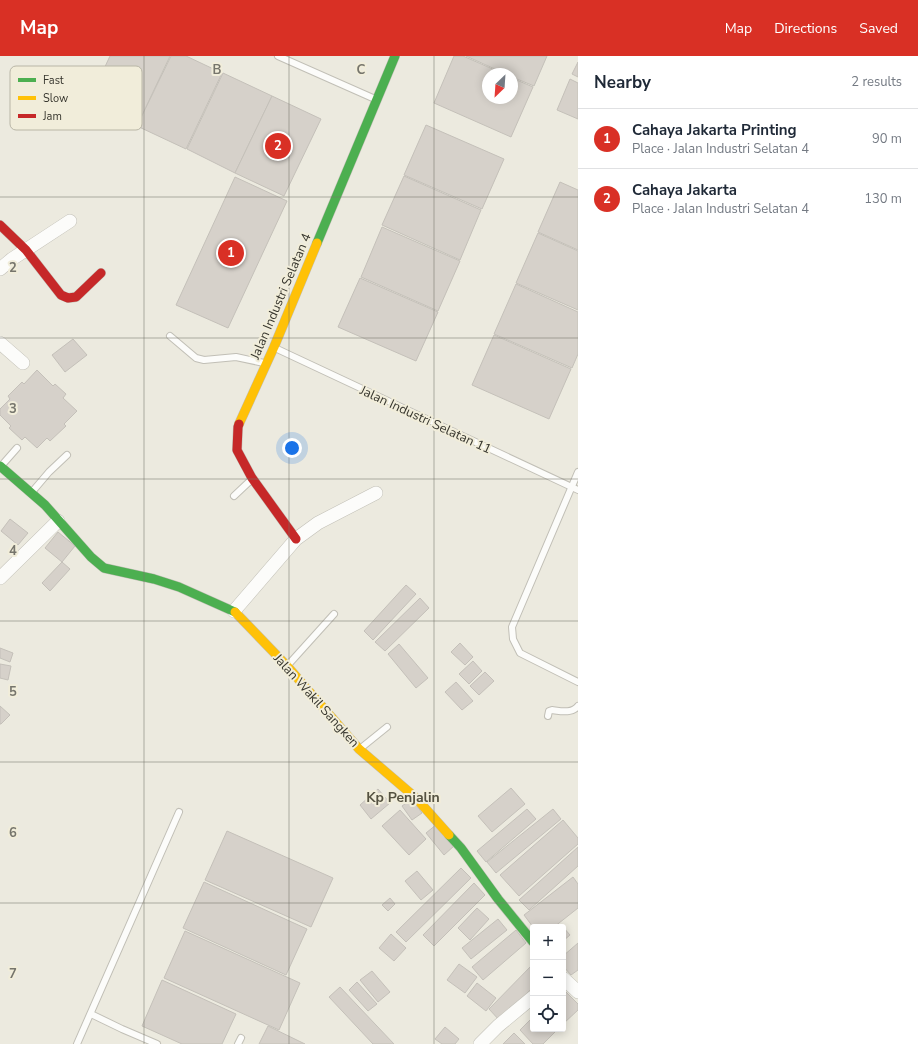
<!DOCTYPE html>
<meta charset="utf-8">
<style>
body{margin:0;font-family:"Nunito Sans",sans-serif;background:#f6f6f7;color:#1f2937}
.controls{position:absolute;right:12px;bottom:12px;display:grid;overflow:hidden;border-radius:4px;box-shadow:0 2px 10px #0003}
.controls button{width:36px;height:36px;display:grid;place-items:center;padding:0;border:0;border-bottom:1px solid #e0e1e3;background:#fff;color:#1f2937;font:20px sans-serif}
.compass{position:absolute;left:482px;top:12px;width:36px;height:36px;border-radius:50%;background:#fff;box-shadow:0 2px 10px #0003;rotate:205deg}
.you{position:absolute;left:292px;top:392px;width:14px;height:14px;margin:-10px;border:3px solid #fff;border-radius:50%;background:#1a73e8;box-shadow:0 0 0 6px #1a73e833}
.badge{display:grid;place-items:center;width:26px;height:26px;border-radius:50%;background:#d93025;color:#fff;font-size:13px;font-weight:700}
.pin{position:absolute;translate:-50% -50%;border:2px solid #fff;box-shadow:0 1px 4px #0006}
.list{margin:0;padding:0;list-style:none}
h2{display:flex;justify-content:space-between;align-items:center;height:52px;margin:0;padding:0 16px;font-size:17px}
h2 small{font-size:13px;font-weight:400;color:#747a83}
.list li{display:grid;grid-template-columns:26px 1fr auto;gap:12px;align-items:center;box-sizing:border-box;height:60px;padding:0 16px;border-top:1px solid #e0e1e3}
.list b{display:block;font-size:15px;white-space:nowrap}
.list p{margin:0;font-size:13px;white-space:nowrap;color:#747a83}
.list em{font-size:13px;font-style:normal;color:#747a83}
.icon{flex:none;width:22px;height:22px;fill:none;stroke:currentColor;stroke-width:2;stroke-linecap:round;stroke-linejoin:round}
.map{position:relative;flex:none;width:578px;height:988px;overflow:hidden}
header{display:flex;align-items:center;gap:24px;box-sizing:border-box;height:56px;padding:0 20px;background:#d93025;color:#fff}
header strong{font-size:19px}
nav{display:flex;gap:22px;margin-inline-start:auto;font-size:14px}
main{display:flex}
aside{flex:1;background:#fff}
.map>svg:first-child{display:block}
.building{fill:#d6d1ca;stroke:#c4c0b9}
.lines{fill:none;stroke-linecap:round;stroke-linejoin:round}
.lane-casing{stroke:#c1bfb6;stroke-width:8}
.street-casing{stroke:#c1bfb6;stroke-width:14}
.fast-casing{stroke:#c1bfb6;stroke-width:10}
.slow-casing{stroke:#c1bfb6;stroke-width:10}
.jam-casing{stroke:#c1bfb6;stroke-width:10}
.lane{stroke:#fcfcfa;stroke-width:6}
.street{stroke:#fcfcfa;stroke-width:13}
.fast{stroke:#4caf50;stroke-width:9}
.slow{stroke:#ffc107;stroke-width:9}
.jam{stroke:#c62828;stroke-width:9}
.grid{fill:none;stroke:#76756c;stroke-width:1;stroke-opacity:0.55}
.labels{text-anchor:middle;stroke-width:4;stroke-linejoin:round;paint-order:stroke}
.street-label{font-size:13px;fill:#37362e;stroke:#f1edda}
.neighbourhood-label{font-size:14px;font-weight:bold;fill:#555241;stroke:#f1edda}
.key{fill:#f1edda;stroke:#b9b6a6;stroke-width:1}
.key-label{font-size:11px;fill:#37362e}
.grid-label{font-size:13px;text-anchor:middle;font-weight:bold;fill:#76756c;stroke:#f1edda;stroke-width:4;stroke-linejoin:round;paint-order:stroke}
</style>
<header>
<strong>Map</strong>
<nav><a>Map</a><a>Directions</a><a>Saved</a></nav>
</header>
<main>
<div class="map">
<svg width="578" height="988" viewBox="0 0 578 988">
<rect width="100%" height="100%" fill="#eceadf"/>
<g class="building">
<polygon points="110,0 170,0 137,70 88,47"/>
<polygon points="171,0 186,0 222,17 186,93 137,70"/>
<polygon points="454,0 463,0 504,18 488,18 488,42 512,42 512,22 533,31 511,81 434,47"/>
<polygon points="466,0 547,0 534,30 512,21 512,18 506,18"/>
<polygon points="578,6 578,21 572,18"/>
<polygon points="223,17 272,40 235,117 187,93"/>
<polygon points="570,23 578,27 578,63 557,54"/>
<polygon points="272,40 321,63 284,140 235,117"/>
<polygon points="426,69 504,103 482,153 404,119"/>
<polygon points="404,120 481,154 460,204 382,169"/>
<polygon points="235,121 287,145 228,272 176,249"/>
<polygon points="560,126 578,134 578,194 538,176"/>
<polygon points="382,171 460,205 438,255 361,221"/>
<polygon points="538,177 578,195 578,254 516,227"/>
<polygon points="360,222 438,256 416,305 338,271"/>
<polygon points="516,228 578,256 578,298 572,312 494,278"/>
<polygon points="494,279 571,313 549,363 472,329"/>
<polygon points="73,283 87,299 65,316 52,299"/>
<polygon points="37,314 53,330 55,328 66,338 63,342 77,355 64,368 66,370 50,385 47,382 37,392 25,381 22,384 9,372 11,370 0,359 0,353 10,343 8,340 22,326 24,328"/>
<polygon points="10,463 28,477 18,489 1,475"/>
<polygon points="58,476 75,490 62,506 45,492"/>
<polygon points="62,506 70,513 50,535 42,527"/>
<polygon points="406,529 416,538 373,584 364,575"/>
<polygon points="420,542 429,552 385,595 375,586"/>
<polygon points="460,587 473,601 465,609 451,596"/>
<polygon points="399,588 428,622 416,632 388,598"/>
<polygon points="0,592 13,597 10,606 0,602"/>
<polygon points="473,605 482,615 469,628 459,618"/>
<polygon points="0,608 11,610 8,624 0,622"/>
<polygon points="485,616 494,625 479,639 470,630"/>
<polygon points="456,626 473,645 462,654 445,636"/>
<polygon points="0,650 10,659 1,668 0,668"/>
<polygon points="511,732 525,748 492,776 478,760"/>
<polygon points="378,733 390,747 371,763 360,749"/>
<polygon points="412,743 422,757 412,764 402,750"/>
<polygon points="527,753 536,763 486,806 477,795"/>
<polygon points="553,753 561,763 496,817 487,806"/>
<polygon points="400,754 426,783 409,799 382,770"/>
<polygon points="563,764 578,782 578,788 519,840 500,819"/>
<polygon points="437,768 454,790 444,799 426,777"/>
<polygon points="227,775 333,822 311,871 205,824"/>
<polygon points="578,791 578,810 529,854 519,844"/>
<polygon points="461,812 471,822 406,886 396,876"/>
<polygon points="417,815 433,834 421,844 405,825"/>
<polygon points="573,821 578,828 578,852 554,871 533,871 524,859"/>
<polygon points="204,826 307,873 286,919 183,872"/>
<polygon points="474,827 485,839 434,890 423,879"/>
<polygon points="390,842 395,848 388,855 382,849"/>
<polygon points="477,852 489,863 470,884 458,872"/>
<polygon points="498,863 507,874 471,903 462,892"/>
<polygon points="563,871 570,879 563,885"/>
<polygon points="516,874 526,887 483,924 472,911"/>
<polygon points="185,875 300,927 279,974 164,922"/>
<polygon points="391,878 406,892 394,905 379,892"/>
<polygon points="578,887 578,914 571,919 563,910 563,900"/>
<polygon points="459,908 477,921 465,937 447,924"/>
<polygon points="533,908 533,931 500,965 489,953"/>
<polygon points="372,915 390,936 378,946 360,924"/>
<polygon points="162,924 236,958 222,988 182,988 142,970"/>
<polygon points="357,926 377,948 368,955 349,934"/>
<polygon points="477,927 496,942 486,955 467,940"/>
<polygon points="340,931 394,988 373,988 329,941"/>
<polygon points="563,933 578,948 578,954 563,968"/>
<polygon points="533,961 533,973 558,973 543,988 533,988 520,974"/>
<polygon points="268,970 305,988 259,988"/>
<polygon points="445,971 459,983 455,988 442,988 435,983"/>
<polygon points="514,977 525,988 503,988"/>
</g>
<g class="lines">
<defs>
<g id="lane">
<polyline points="278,0 375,43"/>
<polyline points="170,280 196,302 204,304 236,301 264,307"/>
<polyline points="275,292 578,434"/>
<polyline points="2,409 17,392"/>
<polyline points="578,416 512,571 513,583 520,597 578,626"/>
<polyline points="32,436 49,416 67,399"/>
<polyline points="234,440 251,424"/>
<polyline points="288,609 334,558"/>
<path d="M548,660L549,655L552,654C560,655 572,658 578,650"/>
<polyline points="361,692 387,671"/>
<polyline points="91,958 122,973 157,988"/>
<polyline points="77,988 179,756"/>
<polyline points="238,988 241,982"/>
</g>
<g id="street">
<polyline points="0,213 12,203 70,165"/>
<polyline points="0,287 23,307"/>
<polyline points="0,522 58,465"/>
<polyline points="234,555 296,483 318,467 376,437"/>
<polyline points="563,922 578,936"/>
<polyline points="480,988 498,970 533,941"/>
</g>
<g id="fast">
<polyline points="317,187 395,0"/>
<polyline points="0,410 45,449 91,501 104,512 154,523 179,531 235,556"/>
<polyline points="449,779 461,792 498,843 533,886"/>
</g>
<g id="slow">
<polyline points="239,368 274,291 317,187"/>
<polyline points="235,556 287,610 359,693 416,742 449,779"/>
</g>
<g id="jam">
<polyline points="0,169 26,194 61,239 68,242 76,241 101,217"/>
<polyline points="239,368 238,371 237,394 252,422 296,483"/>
</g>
</defs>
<use href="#lane" class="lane-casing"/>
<use href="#street" class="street-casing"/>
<use href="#fast" class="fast-casing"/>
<use href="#slow" class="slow-casing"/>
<use href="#jam" class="jam-casing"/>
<use href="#lane" class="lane"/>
<use href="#street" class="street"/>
<use href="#fast" class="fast"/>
<use href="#slow" class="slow"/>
<use href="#jam" class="jam"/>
</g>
<path class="grid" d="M144,0V988M289,0V988M434,0V988M0,141H578M0,282H578M0,423H578M0,565H578M0,706H578M0,847H578"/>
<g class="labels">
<g class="street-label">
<text transform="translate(280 240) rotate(-67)" y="5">Jalan Industri Selatan 4</text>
<text transform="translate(426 363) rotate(25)" y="5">Jalan Industri Selatan 11</text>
<text transform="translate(317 644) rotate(48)" y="5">Jalan Wakil Sangken</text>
</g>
<g class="neighbourhood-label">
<text x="403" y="746">Kp Penjalin</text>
</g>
</g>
<rect x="10" y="10" width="132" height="64" rx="6" class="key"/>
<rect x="18" y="22" width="18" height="4" fill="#4caf50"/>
<rect x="18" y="40" width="18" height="4" fill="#ffc107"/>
<rect x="18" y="58" width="18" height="4" fill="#c62828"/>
<g class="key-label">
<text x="43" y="28">Fast</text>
<text x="43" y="46">Slow</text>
<text x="43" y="64">Jam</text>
</g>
<g class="grid-label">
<text x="217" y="18">B</text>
<text x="361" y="18">C</text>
<text x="13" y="216">2</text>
<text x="13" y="357">3</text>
<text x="13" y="499">4</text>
<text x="13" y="640">5</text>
<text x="13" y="781">6</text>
<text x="13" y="922">7</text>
</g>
</svg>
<div class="controls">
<button>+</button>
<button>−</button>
<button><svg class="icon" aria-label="locate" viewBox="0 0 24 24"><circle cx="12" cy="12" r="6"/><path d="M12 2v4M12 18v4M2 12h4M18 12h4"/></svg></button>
</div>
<svg class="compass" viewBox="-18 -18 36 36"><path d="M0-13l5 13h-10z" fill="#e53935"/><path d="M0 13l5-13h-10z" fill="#747a83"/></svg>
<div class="you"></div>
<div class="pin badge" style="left:231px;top:197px">1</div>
<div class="pin badge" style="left:278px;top:90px">2</div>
</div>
<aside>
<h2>Nearby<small>2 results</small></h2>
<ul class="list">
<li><span class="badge">1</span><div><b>Cahaya Jakarta Printing</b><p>Place · Jalan Industri Selatan 4</p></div><em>90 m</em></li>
<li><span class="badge">2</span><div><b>Cahaya Jakarta</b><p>Place · Jalan Industri Selatan 4</p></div><em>130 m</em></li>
</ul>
</aside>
</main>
